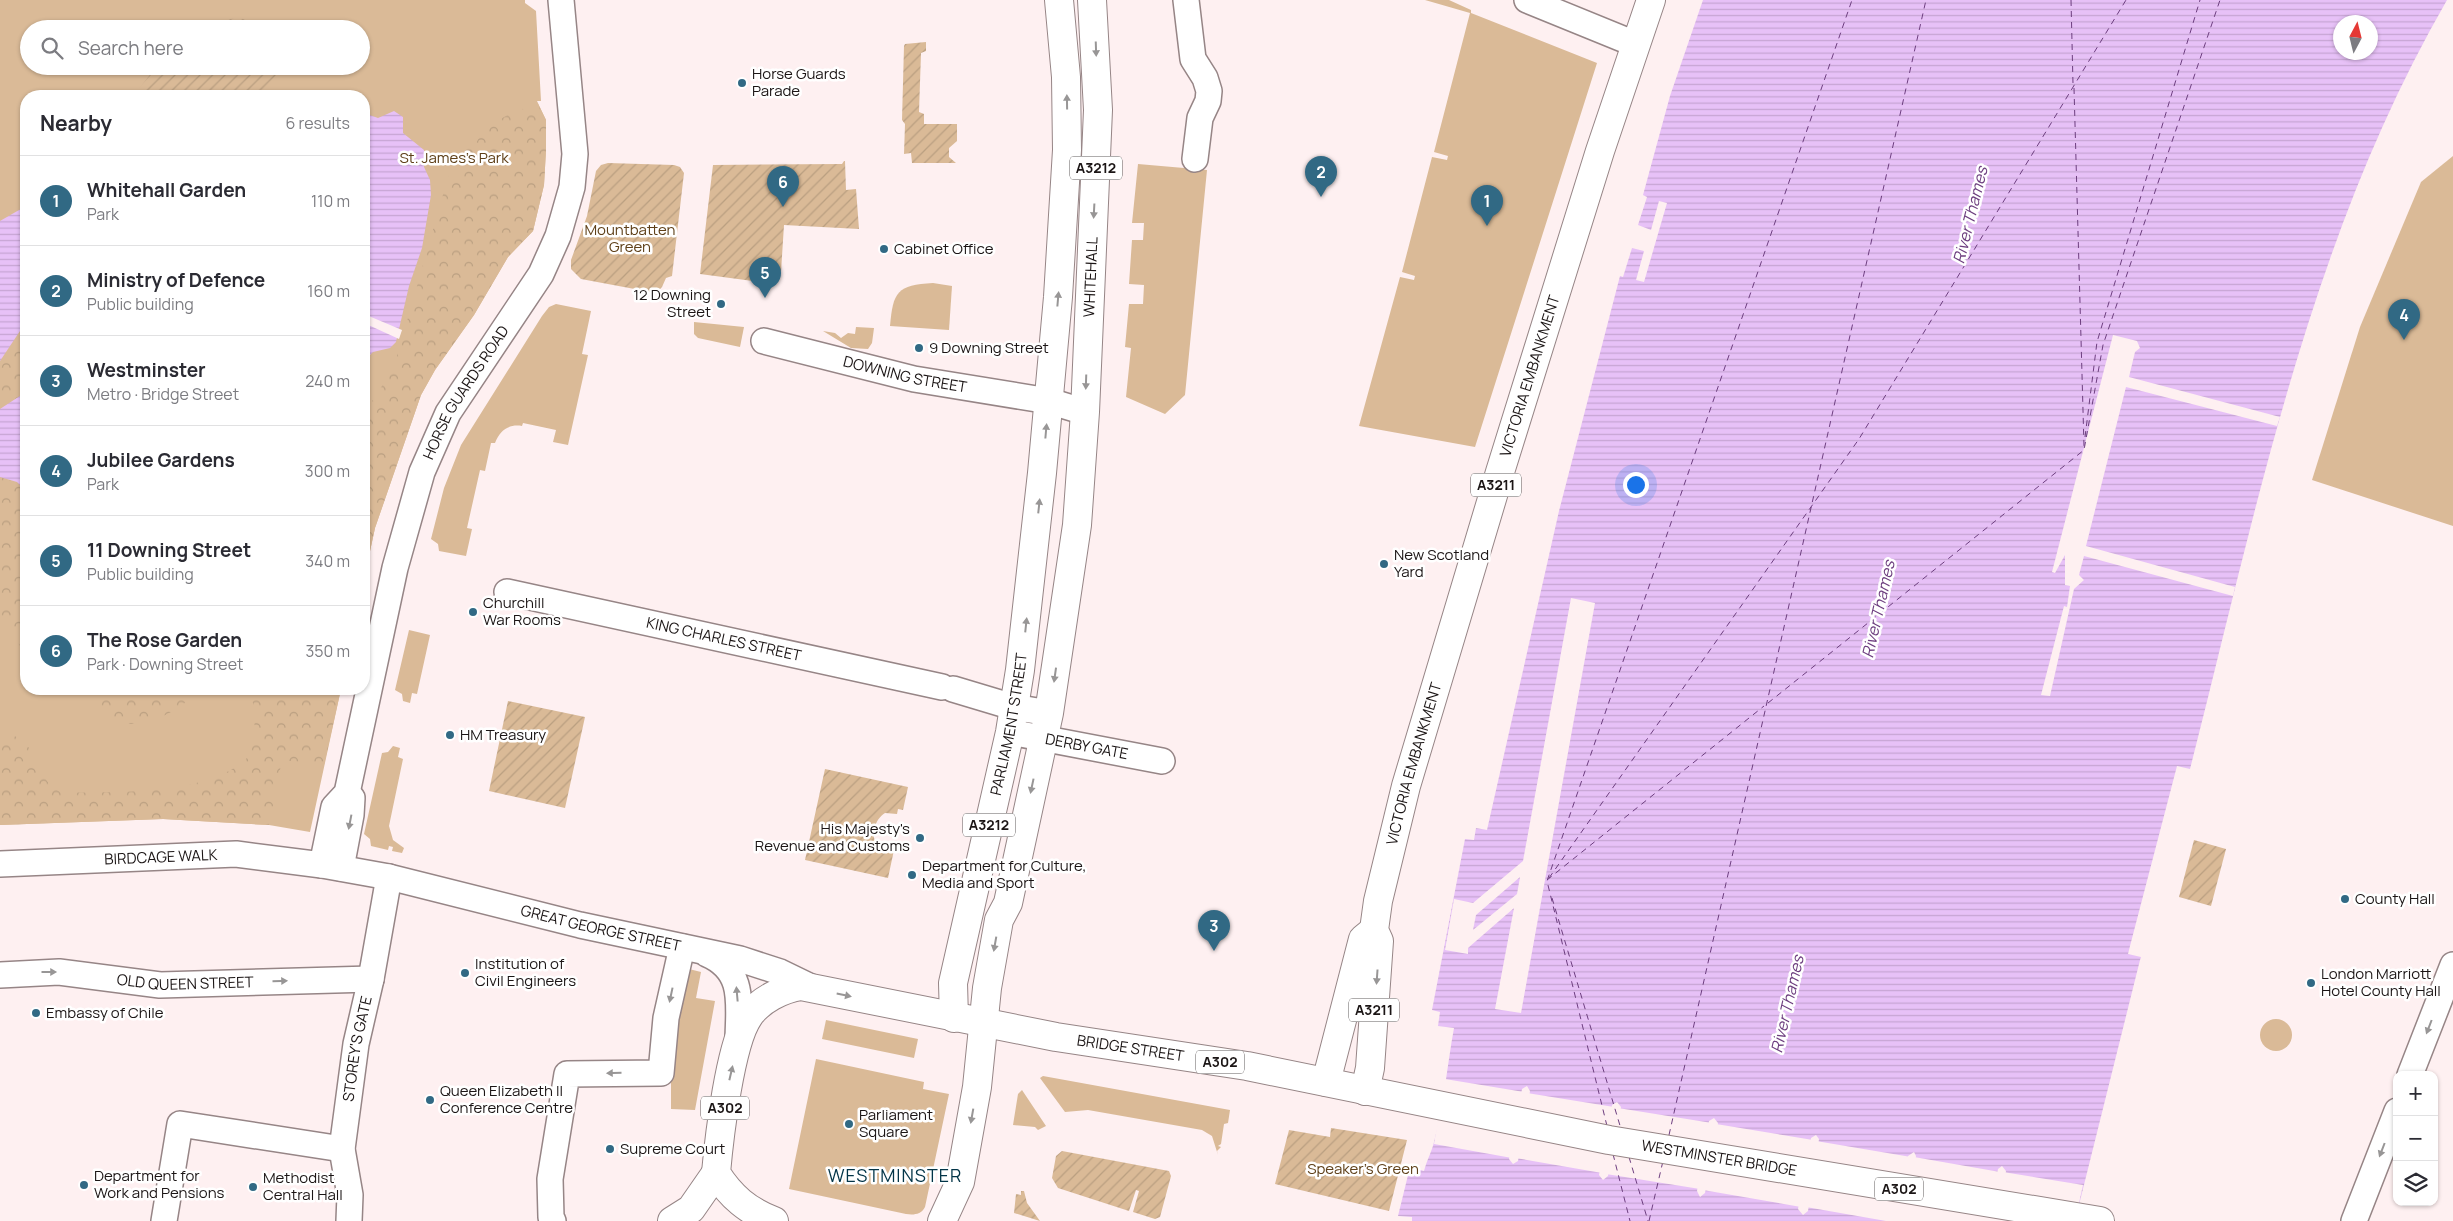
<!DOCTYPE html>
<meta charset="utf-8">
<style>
body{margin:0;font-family:Manrope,sans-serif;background:#f7f7f7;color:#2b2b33}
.controls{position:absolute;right:15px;bottom:15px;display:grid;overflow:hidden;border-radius:10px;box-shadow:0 1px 4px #0004}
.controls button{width:45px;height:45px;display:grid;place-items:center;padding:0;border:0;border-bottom:1px solid #e1e1e2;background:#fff;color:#2b2b33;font:25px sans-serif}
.compass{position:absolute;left:2333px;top:15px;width:45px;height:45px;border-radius:50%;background:#fff;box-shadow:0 1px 4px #0004;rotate:7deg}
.you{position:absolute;left:1635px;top:484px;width:18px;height:18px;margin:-12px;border:4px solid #fff;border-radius:50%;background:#1a73e8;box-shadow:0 0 0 8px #1a73e833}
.badge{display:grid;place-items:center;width:32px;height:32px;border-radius:50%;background:#316984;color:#fff;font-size:16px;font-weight:700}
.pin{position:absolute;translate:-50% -41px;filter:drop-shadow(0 1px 2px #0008)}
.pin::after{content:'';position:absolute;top:26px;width:18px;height:15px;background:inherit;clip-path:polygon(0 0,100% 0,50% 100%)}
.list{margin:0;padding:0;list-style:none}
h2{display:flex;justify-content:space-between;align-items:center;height:65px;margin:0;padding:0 20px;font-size:21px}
h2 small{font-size:16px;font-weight:400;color:#7c7c81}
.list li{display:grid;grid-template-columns:32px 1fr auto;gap:15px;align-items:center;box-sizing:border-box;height:90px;padding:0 20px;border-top:1px solid #e1e1e2}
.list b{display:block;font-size:19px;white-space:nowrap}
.list p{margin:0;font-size:16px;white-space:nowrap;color:#7c7c81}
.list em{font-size:16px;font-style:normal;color:#7c7c81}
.icon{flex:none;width:28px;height:28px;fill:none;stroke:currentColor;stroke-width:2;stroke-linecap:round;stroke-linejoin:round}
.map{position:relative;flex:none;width:2453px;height:1221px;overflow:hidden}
.search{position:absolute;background:#fff;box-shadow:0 1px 4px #0004;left:20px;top:20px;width:350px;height:55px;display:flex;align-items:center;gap:12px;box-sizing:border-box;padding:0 18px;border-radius:28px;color:#7c7c81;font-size:19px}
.panel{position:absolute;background:#fff;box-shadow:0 1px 4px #0004;left:20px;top:90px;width:350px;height:605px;border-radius:20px}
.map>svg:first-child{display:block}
.green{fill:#daba97;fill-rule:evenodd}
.forest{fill:url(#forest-crowns)}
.garden{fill:url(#garden-furrows)}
.water{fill:url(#water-rules);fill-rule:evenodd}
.pier{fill:#fef0f1;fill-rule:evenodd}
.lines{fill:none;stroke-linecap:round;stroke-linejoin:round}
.ferry{stroke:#6d3e7f;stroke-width:1;stroke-dasharray:6 5;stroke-linecap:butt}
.minor-casing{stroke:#968586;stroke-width:28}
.major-casing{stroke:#968586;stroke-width:30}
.minor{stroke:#fff;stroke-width:25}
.major{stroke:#fff;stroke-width:28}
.oneway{fill:#989696}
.poi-dot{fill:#316984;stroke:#fff;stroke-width:2}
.labels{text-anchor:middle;stroke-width:5;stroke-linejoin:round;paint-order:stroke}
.shield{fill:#fff;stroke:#5f5b5b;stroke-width:1}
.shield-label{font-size:14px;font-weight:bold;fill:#1b1515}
.poi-label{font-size:15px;fill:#1b1515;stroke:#fff;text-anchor:start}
.park-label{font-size:15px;fill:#5f4019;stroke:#fff}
.street-label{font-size:15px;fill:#1b1515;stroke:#fff}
.water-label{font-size:16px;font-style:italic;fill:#6d3e7f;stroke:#fff}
.quarter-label{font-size:18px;letter-spacing:1px;fill:#023447;stroke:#fff}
</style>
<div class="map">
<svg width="2453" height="1221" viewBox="0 0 2453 1221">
<defs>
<pattern id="forest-crowns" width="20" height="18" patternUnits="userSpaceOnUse" patternTransform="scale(1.25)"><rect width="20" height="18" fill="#daba97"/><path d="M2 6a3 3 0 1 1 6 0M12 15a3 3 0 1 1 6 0" fill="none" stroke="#ba9f81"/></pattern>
<pattern id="garden-furrows" width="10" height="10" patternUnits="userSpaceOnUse" patternTransform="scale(1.25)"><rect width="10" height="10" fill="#daba97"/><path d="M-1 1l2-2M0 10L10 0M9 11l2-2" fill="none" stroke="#ba9f81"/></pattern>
<pattern id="water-rules" width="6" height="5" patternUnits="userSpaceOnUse" patternTransform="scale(1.25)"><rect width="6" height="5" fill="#e7c1f7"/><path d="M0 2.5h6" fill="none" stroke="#c6a5d3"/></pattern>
</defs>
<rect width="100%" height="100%" fill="#fef0f1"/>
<g class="green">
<path d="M0,0H525V3L536,11L541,101H537L546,120V150L544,185L533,231L508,257L474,315L435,370L421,395L375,528L364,579V96H26V689H341L310,832L269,825L163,819L0,825ZM29,29H361V66H29Z"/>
<polygon points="1425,0 1449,0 1471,10 1471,13 1597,63 1475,447 1359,426 1400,277 1414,280 1415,276 1402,272 1432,157 1447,160 1448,156 1434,152 1470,13"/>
<polygon points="2453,156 2453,526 2312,480 2360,327 2421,182"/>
<polygon points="1138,164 1207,170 1185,395 1165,414 1126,397 1131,348 1125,347 1129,304 1143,304 1144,285 1129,284 1132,240 1143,240 1144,223 1132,223"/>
<path d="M933,283L952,286L949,330L890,326C893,292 897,285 933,283Z"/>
<path d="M556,304L591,311L582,354L588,355L568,445L553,442L556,430L523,423L522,426C509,424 500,430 495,443H491L485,471L480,470L467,528L472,529L466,556L439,551L438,544L431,539L444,488L461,445L542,316L549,307Z"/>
<polygon points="694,322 744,327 740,347 698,338 694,334"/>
<polygon points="856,327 874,328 872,343 868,349 851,348 823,331 835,333 841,338 848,333 855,334"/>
<polygon points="409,630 430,635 417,694 412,693 410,703 403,701 402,694 395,690"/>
<polygon points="393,746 400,748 398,757 403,759 389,826 393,840 404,848 402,853 392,851 393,847 389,846 388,850 371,846 370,839 364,834 382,753 388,752"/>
<polygon points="681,967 701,972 696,998 715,1001 695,1110 671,1109 671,1040"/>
<circle cx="2276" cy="1035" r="16"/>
<polygon points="826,1020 918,1039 914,1058 822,1039"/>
<path d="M816,1059L924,1082L923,1089L949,1094L925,1207C921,1215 913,1215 906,1214L789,1189Z"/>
<polygon points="1043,1076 1230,1110 1228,1123 1224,1124 1221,1144 1218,1146 1221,1147 1217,1151 1218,1155 1212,1136 1202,1130 1088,1110 1065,1112 1040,1078"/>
<polygon points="1022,1090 1046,1126 1038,1130 1035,1127 1013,1125 1018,1094"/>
</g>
<g class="forest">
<polygon points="538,104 546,120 546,150 544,185 533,231 508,257 474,315 435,370 421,395 375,528 364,579 364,414 394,367 452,163 459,149 476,144 482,129 513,112"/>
<polygon points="26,322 26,392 0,409 0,361"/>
<polygon points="0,477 17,482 26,491 26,654 9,631 0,632"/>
<path d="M86,689H187L186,702C167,717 134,732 110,719C98,713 91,700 86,689Z"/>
<path d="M249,689H341L324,765L282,760L269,825L163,819L0,825V730C48,744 30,779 63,793C118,791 211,797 250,755L256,714Z"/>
</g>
<g class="garden">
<polygon points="238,18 259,22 270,29 204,29 224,20"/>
<polygon points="926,42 926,51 921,53 919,112 924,114 924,124 957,124 957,141 949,148 949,157 956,163 912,163 911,153 904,154 905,124 902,120 904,46 905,44"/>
<path d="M157,66H286C277,74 271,84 270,96H133Z"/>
<polygon points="844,161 845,161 846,190 856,189 859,229 784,225 781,272 778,272 776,284 700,274 713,165 842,164"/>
<polygon points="608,163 674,165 680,167 684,173 672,276 666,278 662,287 656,293 581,279 571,269 571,260 587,216 596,171 601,165"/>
<polygon points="508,701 585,717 565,808 489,791"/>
<path d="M825,769L908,787L903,810L898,809L897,814L885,813C875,819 869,836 878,845C882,848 888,849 894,850L888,878L805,860Z"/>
<polygon points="2194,840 2226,849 2211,906 2179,897"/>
<polygon points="1331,1128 1407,1140 1389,1211 1275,1184 1289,1130 1330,1137"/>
<polygon points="1062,1151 1169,1171 1171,1176 1160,1217 1155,1219 1133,1212 1139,1191 1136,1190 1129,1211 1058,1188 1052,1178 1056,1156"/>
<polygon points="1021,1191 1024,1191 1027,1203 1040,1221 1014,1213 1016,1194 1021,1195"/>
</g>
<g class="water">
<path d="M1703,0H2447C2310,237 2257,507 2190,769L2177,766L2130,946L2128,954L2141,957L2140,960L2075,1221H1997L2006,1171L2002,1166L1998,1169L1989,1221H1906L1916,1156L1914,1152L1908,1156L1897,1221H1412V1217L1398,1216L1410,1167L1424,1171C1427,1160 1432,1151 1434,1142C1444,1105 1447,1066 1454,1028L1438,1026L1440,1012L1432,1010L1465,839L1474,840L1476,828L1487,830L1559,511L1620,276L1623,277L1632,248L1644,251L1636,280L1644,282L1667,203L1659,201L1651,230L1638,225L1647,197L1643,195L1670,96ZM2340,22H2370V52H2340ZM1527,1086L1530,1091L1518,1161L1513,1164L1509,1159L1522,1089ZM1617,1102L1621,1107L1608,1176L1603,1180L1599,1175L1612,1105ZM1714,1118L1718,1123L1705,1193L1700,1197L1697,1191L1709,1121ZM1816,1135L1819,1139L1808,1211L1803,1215L1798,1209L1811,1138Z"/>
<polygon points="394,111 403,117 403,133 424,150 424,167 430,180 431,195 422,248 409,286 396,342 390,348 373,352 364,361 364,113 378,118"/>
<polygon points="26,206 26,322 0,361 0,221"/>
<polygon points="26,392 26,491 17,482 0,477 0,409"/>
</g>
<g class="pier">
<polygon points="364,314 402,330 399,339 364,323"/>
<polygon points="2113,335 2137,341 2140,348 2135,352 2129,377 2280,417 2277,426 2126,387 2086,546 2235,587 2233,596 2084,556 2079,575 2084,580 2074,589 2050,696 2041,695 2064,606 2067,607 2070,586 2065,585 2065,555 2055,573 2052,572"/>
<path d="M1571,598L1595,603L1521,1013L1495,1009L1514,908L1468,948V954L1445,950L1454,899L1473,903L1523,861ZM1520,877L1517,894L1473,930L1476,915Z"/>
<polygon points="1445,1079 1524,1092 1512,1158 1434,1144"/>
<polygon points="1527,1093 1614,1107 1602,1173 1516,1158"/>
<polygon points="1618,1108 1712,1123 1700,1189 1606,1174"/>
<polygon points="1716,1124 1813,1140 1801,1207 1703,1190"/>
<polygon points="1816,1141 1911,1157 1900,1221 1886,1221 1806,1207"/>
<polygon points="1914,1157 2000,1172 1992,1221 1904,1221"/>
<polygon points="2003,1172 2083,1185 2075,1221 1995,1221"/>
</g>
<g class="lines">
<g class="ferry">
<polyline points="2071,0 2073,84"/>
<polyline points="2074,88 2084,446"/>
<polyline points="2085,437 2097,342 2200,0"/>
<polyline points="1768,703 2084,450 2103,345 2220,0"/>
<polyline points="1549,878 1859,439 2126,0"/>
<polyline points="1547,880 1764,706"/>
<polyline points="1552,898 1621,1129"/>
<polyline points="1607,1126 1547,881 1852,0"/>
<polyline points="1669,1135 1926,0"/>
<polyline points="1613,1154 1630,1221"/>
<polyline points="1629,1157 1648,1221"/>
<polyline points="1649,1221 1663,1161"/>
</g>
<defs>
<g id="minor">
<polyline points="1186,0 1193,59 1205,78 1209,91 1208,101 1200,118 1195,159"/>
<polyline points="1527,0 1635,44"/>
<path id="s1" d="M764,341L914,379L1049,401L1085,412"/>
<path id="s2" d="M507,592L942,687"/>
<polyline points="953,689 1013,707 1049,713"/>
<path id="s3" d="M1010,732L1162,761"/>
<path id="s4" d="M0,864L236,854L322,865L389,877L580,925L740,959L780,972L813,988"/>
<path id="s5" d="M322,865L334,807L347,793L395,568L422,472L448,413L541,274L558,236L572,187L575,154L561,0"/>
<polyline points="341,868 351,815 352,798 347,793"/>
<path d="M707,954C747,971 738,1007 738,1042"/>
<path id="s6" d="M0,975L59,972L160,985L371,979"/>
<polyline points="2410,1075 2453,965"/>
<polyline points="164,1221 180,1124 342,1149"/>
<path id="s7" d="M349,1221L350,1195L342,1149L356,1044L371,979L389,877"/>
<polyline points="553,1221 551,1217 550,1179 567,1074 661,1073 666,1018 682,947"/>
<polyline points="2354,1221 2397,1111"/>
</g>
<g id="major">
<path id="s8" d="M954,1018L953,983L1010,732L1020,670L1042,473L1058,297L1067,150L1066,77L1059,0"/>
<polyline points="1326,1082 1363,939 1374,930"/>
<path id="s9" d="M1365,1091L1370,1068L1379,941L1374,930L1378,901L1406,786L1500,472L1600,151L1651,0"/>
<polyline points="672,1221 691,1209 716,1173"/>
<path id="s10" d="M774,1221C748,1211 731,1197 716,1173C719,1139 730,1043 749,1016C760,1000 782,989 801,986L1056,1037L1247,1066L1609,1140L2100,1221"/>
<path id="s11" d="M942,1221L960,1182L977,1087L987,988L999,920L1008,903L1049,713L1077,525L1085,412L1098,110L1092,0"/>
</g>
</defs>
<use href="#minor" class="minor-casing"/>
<use href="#major" class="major-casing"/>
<use href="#minor" class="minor"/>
<use href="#major" class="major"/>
</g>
<defs><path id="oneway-solid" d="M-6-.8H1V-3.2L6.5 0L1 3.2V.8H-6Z" transform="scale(1.25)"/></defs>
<g class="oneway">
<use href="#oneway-solid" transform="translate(1096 49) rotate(88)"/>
<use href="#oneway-solid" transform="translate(1067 102) rotate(-91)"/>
<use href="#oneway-solid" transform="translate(1094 211) rotate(93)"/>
<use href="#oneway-solid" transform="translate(1058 299) rotate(-85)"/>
<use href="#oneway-solid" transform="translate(1086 382) rotate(92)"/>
<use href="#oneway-solid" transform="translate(1046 431) rotate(-85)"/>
<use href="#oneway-solid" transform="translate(1039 506) rotate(-84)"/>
<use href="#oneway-solid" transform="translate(1026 625) rotate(-84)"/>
<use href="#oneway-solid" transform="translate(1055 675) rotate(98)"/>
<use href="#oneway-solid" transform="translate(1032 786) rotate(102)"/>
<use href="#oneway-solid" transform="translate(350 822) rotate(101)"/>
<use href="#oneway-solid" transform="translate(995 944) rotate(100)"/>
<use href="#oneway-solid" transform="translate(49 972)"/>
<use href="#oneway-solid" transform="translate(1377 977) rotate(94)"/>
<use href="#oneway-solid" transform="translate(280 981) rotate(-2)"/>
<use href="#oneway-solid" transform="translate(737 994) rotate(-95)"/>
<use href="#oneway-solid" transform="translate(671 995) rotate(102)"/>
<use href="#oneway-solid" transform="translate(844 995) rotate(12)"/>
<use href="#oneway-solid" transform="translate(2429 1027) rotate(111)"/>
<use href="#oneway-solid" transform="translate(614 1073) rotate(179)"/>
<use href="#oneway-solid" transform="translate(731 1073) rotate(-77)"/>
<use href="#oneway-solid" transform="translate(972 1116) rotate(100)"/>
<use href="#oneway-solid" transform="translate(2382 1150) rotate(111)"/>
</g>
<g class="poi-dot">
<circle cx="742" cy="83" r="5"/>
<circle cx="884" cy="249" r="5"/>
<circle cx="721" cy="304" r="5"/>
<circle cx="919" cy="348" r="5"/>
<circle cx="1384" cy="564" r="5"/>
<circle cx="473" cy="612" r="5"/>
<circle cx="450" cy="735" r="5"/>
<circle cx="920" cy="838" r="5"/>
<circle cx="912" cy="875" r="5"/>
<circle cx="2345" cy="899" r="5"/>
<circle cx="465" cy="973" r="5"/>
<circle cx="2311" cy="983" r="5"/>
<circle cx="36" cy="1013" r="5"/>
<circle cx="430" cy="1100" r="5"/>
<circle cx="849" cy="1124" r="5"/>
<circle cx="610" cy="1149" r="5"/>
<circle cx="84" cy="1185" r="5"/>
<circle cx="253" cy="1187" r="5"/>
</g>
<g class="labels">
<g class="shield">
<rect x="1070" y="156.5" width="52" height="23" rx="4"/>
<rect x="1471" y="473.5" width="50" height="23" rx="4"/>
<rect x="963" y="813.5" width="52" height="23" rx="4"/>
<rect x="1349" y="998.5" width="50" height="23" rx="4"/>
<rect x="1196" y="1050.5" width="48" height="23" rx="4"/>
<rect x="701" y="1096.5" width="48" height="23" rx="4"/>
<rect x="1875" y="1177.5" width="48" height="23" rx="4"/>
</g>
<g class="shield-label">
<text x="1096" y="173">A3212</text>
<text x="1496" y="490">A3211</text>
<text x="989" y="830">A3212</text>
<text x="1374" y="1015">A3211</text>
<text x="1220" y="1067">A302</text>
<text x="725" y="1113">A302</text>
<text x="1899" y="1194">A302</text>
</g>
<g class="poi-label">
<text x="752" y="79">Horse Guards<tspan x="752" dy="17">Parade</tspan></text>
<text x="894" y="254">Cabinet Office</text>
<text x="711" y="300" text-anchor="end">12 Downing<tspan x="711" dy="17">Street</tspan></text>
<text x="929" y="353">9 Downing Street</text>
<text x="1394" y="560">New Scotland<tspan x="1394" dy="17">Yard</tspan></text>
<text x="483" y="608">Churchill<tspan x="483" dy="17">War Rooms</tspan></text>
<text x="460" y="740">HM Treasury</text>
<text x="910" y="834" text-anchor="end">His Majesty's<tspan x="910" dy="17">Revenue and Customs</tspan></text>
<text x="922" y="871">Department for Culture,<tspan x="922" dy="17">Media and Sport</tspan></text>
<text x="2355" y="904">County Hall</text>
<text x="475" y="969">Institution of<tspan x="475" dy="17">Civil Engineers</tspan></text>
<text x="2321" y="979">London Marriott<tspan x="2321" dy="17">Hotel County Hall</tspan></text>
<text x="46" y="1018">Embassy of Chile</text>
<text x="440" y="1096">Queen Elizabeth II<tspan x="440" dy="17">Conference Centre</tspan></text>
<text x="859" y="1120">Parliament<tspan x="859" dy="17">Square</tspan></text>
<text x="620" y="1154">Supreme Court</text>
<text x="94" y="1181">Department for<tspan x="94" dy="17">Work and Pensions</tspan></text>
<text x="263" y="1183">Methodist<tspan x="263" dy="17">Central Hall</tspan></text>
</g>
<g class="park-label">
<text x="454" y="163">St. James's Park</text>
<text x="630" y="235">Mountbatten<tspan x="630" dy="17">Green</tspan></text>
<text x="1363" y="1174">Speaker's Green</text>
</g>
<g class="street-label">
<text dy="5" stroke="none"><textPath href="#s11" startOffset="960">WHITEHALL</textPath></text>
<text dy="5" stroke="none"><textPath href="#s1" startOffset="145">DOWNING STREET</textPath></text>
<text dy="5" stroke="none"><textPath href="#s9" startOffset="739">VICTORIA EMBANKMENT</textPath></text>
<text dy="5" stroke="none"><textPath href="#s5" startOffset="499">HORSE GUARDS ROAD</textPath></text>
<text dy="5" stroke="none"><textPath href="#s2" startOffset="222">KING CHARLES STREET</textPath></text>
<text dy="5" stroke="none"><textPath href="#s8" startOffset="300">PARLIAMENT STREET</textPath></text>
<text dy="5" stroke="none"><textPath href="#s3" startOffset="78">DERBY GATE</textPath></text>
<text dy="5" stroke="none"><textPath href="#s9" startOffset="334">VICTORIA EMBANKMENT</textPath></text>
<text dy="5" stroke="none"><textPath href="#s4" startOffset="161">BIRDCAGE WALK</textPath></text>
<text dy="5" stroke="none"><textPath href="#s4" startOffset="609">GREAT GEORGE STREET</textPath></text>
<text dy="5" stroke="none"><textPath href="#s6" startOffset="186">OLD QUEEN STREET</textPath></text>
<text dy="5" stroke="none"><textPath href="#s7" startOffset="174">STOREY'S GATE</textPath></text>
<text dy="5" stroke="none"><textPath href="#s10" startOffset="635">BRIDGE STREET</textPath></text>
<text dy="5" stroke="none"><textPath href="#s10" startOffset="1234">WESTMINSTER BRIDGE</textPath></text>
</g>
<g class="water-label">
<text transform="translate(1970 215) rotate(-76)" y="6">River Thames</text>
<text transform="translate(1878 609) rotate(-77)" y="6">River Thames</text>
<text transform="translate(1787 1004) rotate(-77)" y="6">River Thames</text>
</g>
<g class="quarter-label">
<text x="895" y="1182">WESTMINSTER</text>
</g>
</g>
</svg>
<div class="controls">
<button>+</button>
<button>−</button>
<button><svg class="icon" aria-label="layers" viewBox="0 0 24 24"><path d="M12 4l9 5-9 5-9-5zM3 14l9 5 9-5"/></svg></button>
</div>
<svg class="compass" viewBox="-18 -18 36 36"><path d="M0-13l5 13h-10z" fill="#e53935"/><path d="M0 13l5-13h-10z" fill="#7c7c81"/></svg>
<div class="you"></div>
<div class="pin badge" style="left:1487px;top:226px">1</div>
<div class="pin badge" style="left:1321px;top:197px">2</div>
<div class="pin badge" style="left:1214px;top:951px">3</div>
<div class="pin badge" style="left:2404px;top:340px">4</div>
<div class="pin badge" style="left:765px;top:298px">5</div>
<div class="pin badge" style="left:783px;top:207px">6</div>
<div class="search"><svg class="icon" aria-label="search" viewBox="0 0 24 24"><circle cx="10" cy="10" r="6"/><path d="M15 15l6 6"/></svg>Search here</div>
<section class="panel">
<h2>Nearby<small>6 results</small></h2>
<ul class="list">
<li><span class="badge">1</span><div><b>Whitehall Garden</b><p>Park</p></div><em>110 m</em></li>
<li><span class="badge">2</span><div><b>Ministry of Defence</b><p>Public building</p></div><em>160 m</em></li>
<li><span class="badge">3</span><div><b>Westminster</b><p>Metro · Bridge Street</p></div><em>240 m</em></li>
<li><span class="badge">4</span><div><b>Jubilee Gardens</b><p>Park</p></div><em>300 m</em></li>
<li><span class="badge">5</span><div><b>11 Downing Street</b><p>Public building</p></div><em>340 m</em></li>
<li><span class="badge">6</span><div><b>The Rose Garden</b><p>Park · Downing Street</p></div><em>350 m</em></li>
</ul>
</section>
</div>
